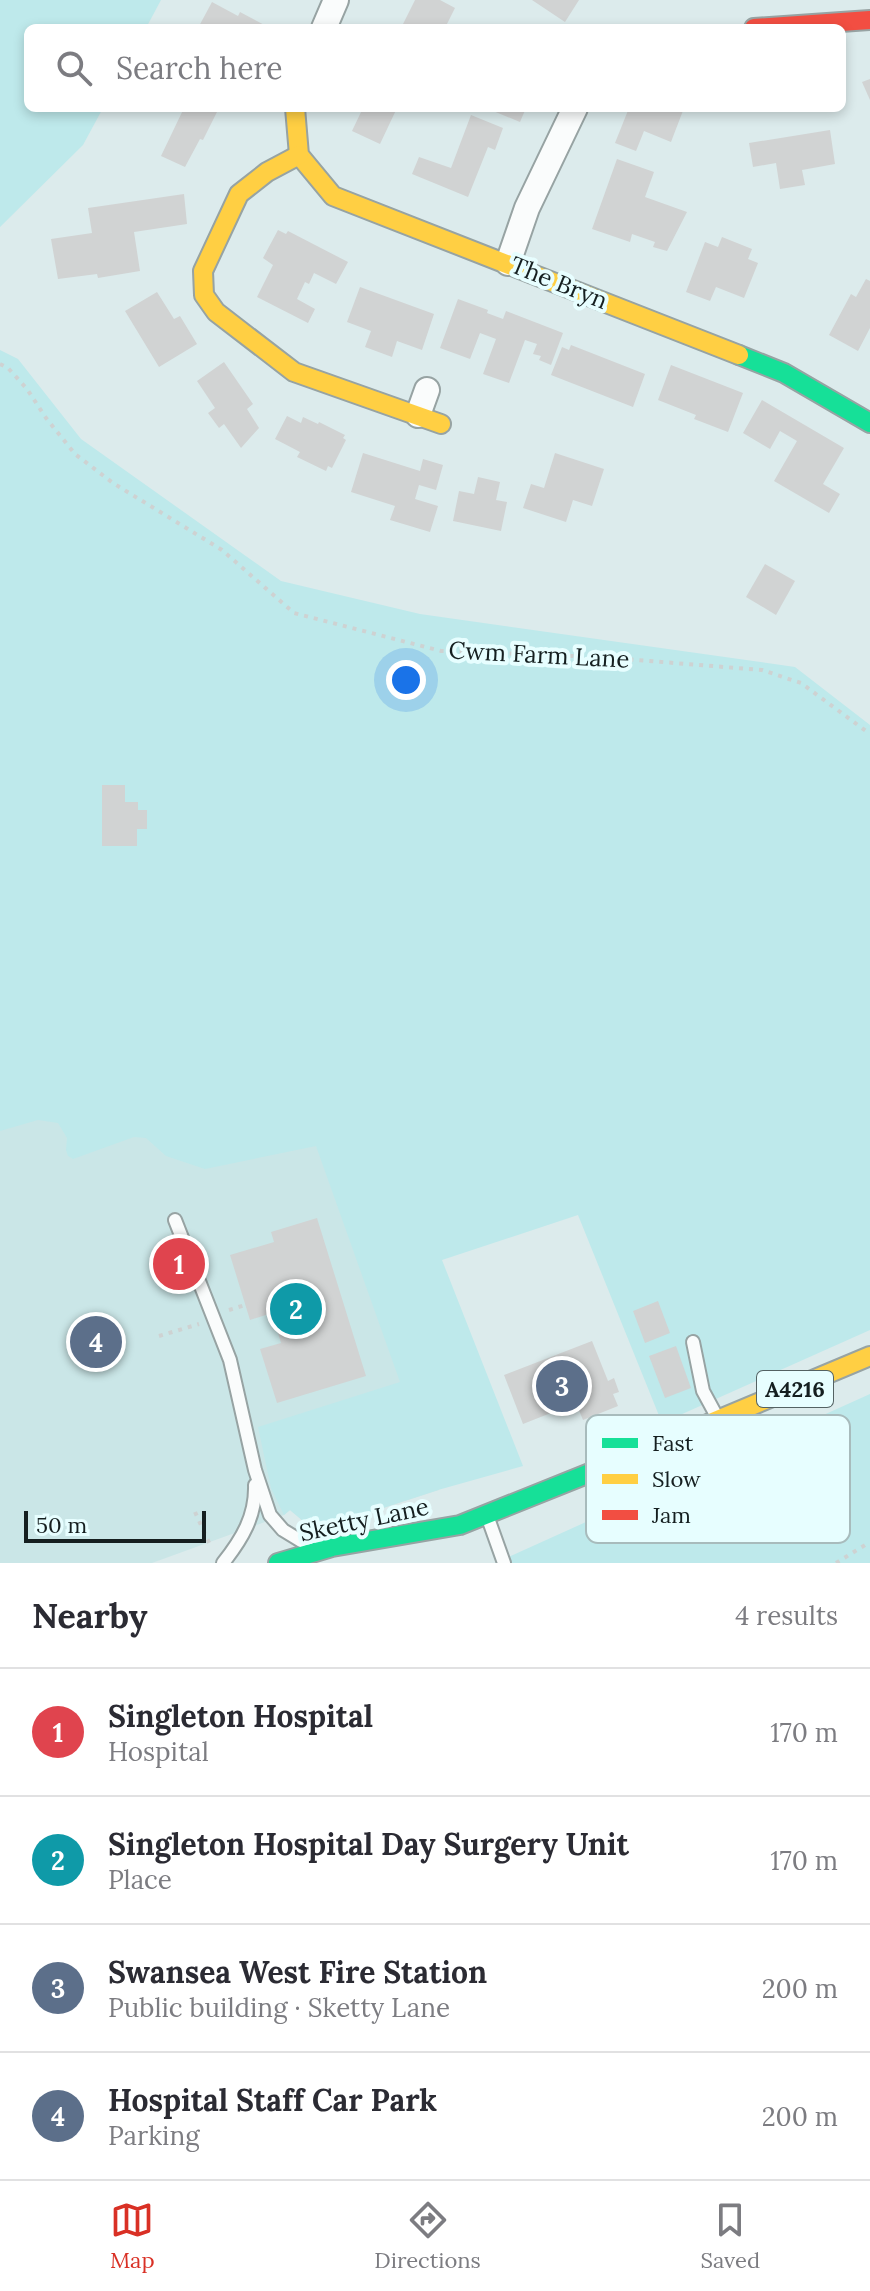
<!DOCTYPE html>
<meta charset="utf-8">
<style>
body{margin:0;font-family:Lora,serif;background:#f7f7f7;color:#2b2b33}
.scale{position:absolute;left:24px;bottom:20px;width:182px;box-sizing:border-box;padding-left:8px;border:4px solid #151f20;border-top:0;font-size:22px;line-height:28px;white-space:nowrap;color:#151f20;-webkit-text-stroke:6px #e7feff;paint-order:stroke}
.you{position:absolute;left:406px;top:680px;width:28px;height:28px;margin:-20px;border:6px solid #fff;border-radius:50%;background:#1a73e8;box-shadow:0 0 0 12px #1a73e833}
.badge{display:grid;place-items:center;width:52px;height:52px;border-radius:50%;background:#d93025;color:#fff;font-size:26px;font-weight:700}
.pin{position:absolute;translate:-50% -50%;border:4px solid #fff;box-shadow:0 2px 8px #0006}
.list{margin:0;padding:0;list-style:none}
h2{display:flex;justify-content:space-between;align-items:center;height:104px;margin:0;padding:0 32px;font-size:34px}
h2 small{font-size:26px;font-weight:400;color:#7c7c81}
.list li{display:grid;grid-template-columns:52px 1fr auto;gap:24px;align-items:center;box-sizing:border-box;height:128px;padding:0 32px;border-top:2px solid #e1e1e2}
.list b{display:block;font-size:30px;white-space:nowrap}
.list p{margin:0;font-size:26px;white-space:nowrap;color:#7c7c81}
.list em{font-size:26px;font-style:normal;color:#7c7c81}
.icon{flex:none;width:44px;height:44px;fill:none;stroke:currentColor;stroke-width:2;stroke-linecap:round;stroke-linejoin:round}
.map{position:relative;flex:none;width:870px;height:1563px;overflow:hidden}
.search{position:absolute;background:#fff;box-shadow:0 4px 12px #0003;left:24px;right:24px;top:24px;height:88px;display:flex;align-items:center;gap:20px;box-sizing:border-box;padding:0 28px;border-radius:12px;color:#7c7c81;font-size:30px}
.sheet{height:616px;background:#fff}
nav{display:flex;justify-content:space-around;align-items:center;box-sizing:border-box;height:112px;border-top:2px solid #e1e1e2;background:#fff;font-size:22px;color:#7c7c81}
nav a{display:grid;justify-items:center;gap:4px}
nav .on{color:#d93025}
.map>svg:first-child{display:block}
.built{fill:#cae6e7}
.green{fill:#bee9eb}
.building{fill:#d1d3d3}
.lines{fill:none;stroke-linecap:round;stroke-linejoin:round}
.lane-casing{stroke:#97a3a3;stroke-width:16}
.street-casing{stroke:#97a3a3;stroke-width:28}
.fast-casing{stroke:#97a3a3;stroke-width:22}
.slow-casing{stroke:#97a3a3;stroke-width:22}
.jam-casing{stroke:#97a3a3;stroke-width:22}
.path{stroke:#ced2d2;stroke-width:4;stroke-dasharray:4 6;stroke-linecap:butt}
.lane{stroke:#fafcfc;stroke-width:12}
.street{stroke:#fafcfc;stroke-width:24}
.fast{stroke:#16e098;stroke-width:18}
.slow{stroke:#ffcf43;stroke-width:18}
.jam{stroke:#f24e42;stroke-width:18}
.labels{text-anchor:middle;stroke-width:8;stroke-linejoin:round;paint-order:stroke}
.shield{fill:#e7feff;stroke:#546263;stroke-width:2}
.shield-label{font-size:22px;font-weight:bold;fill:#151f20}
.street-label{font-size:24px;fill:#151f20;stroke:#e7feff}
.key{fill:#e7feff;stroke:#a8bbbc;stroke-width:2}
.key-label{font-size:22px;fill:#151f20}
</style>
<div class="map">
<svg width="870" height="1563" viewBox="0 0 870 1563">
<rect width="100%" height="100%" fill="#dcebec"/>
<polygon class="built" points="278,810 439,1490 331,1525 312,1524 303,1521 290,1510 284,1515 152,1563 0,1563 0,960"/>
<g class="green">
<polygon points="0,0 161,0 146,28 28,28 28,108 103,108 83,145 0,227"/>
<polygon points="0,350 18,359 81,439 281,581 420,614 795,667 870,725 870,1330 662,1423 578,1215 442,1260 523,1466 438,1490 331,1525 312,1524 303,1521 290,1510 284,1515 271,1488 258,1427 400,1382 316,1146 205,1169 166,1156 146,1138 134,1137 73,1159 68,1156 66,1150 67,1138 58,1123 38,1120 0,1131"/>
<polygon points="870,1394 870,1563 495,1563"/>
</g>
<g class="building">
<polygon points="415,0 440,0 455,8 445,28 401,28"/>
<polygon points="532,0 579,0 565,22"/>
<polygon points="212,2 238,16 240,12 270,28 198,28"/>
<polygon points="870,79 870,100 862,82"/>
<polygon points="184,108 219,108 203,140 200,139 185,167 161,156"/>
<polygon points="357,108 397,108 380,144 352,131 362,110"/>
<polygon points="486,108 526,108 520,122"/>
<polygon points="629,108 684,108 671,142 644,131 636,151 615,143"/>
<polygon points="471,115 503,128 495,150 488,147 468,197 412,174 419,157 451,168"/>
<polygon points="830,130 835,164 802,170 805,185 780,189 776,163 753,167 749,143"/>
<polygon points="617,159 654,172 645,197 687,212 667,251 653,247 655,242 632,234 630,242 592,229"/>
<polygon points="184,194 187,224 134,232 140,271 98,278 97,274 58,279 51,239 92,233 88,208"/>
<polygon points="278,230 286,234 288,231 348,262 336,284 314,273 309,284 305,282 297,299 315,309 308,323 257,297 273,265 263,258"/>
<polygon points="722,237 752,249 748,259 758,263 744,298 716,287 710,301 686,292 705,242 718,247"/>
<polygon points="866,279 870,281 870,328 858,351 829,335 851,294 856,297"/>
<polygon points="360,287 434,314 422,350 397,341 392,357 365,347 371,331 347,322"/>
<polygon points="157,292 174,319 180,316 197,344 159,367 125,311"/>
<polygon points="458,299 488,310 487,313 503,319 506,311 563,333 551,365 539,360 541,356 533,354 537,344 525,340 509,383 483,374 496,339 480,333 470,359 440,348"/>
<polygon points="571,345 645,374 633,407 551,375 562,347 569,350"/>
<polygon points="224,362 253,404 247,409 259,428 241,448 224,424 219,428 208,413 215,408 197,381"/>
<polygon points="671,365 743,393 728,432 694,419 696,415 658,400"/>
<polygon points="762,400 844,448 823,484 840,494 829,513 774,481 797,441 780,431 770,449 743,433"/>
<polygon points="287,416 301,423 303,417 318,424 319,422 345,435 343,438 346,440 332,468 328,466 326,471 297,457 300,452 275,439"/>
<polygon points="363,453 420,471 423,459 443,465 436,490 419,485 415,499 438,506 430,532 390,520 395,506 351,492"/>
<polygon points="555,453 604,469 592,506 573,500 566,522 523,508 531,484 544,488"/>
<polygon points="478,477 500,482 496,500 507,502 501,531 453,521 459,491 474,494"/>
<polygon points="765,564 795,581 776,615 746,597"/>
<polygon points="102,785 125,785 125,802 138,802 138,810 147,810 147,829 137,829 137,846 102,846"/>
<polygon points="317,1218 366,1376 277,1403 260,1349 281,1343 272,1313 250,1320 230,1255 274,1242 271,1232"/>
<polygon points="658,1301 670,1333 645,1343 633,1311"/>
<polygon points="592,1341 608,1381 614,1378 619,1392 613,1394 618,1406 583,1420 576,1403 523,1424 504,1375"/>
<polygon points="676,1346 691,1388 665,1398 649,1356"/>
</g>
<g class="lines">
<defs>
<g id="lane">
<polyline points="175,1220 230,1360 255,1470 270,1515 283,1530 301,1541 311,1542"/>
<polyline points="693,1342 703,1391 716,1415"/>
<polyline points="489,1521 504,1563"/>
<path d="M223,1563C242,1539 256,1516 255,1485"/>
</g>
<g id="street">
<polyline points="324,28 336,0"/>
<polyline points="508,263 527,208 575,108"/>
<polyline points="418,415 427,390"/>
</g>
<g id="fast">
<polyline points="739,355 784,373 870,423"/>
<polyline points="278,1563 332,1547 460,1525 622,1460"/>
</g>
<g id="slow">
<polyline points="295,108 299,155 333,196 739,355"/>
<polyline points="299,155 267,172 239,194 203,271 204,295 216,312 294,372 441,424"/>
<polyline points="622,1460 870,1356"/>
</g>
<polyline id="jam" points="754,28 870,20"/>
</defs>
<use href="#lane" class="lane-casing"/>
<use href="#street" class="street-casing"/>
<use href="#fast" class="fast-casing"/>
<use href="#slow" class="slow-casing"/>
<use href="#jam" class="jam-casing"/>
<g class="path">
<polyline points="0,364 8,368 27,389 46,418 75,454 113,483 222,550 294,613 441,651 599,657 762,670 801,683 870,734"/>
<polyline points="229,1310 245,1305"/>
<polyline points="159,1336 199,1324"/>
<polyline points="195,1512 210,1545"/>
<polyline points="836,1563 870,1542"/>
</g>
<use href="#lane" class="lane"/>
<use href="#street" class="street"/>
<use href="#fast" class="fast"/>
<use href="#slow" class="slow"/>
<use href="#jam" class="jam"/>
</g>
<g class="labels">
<rect class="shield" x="757" y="1371" width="76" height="36" rx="6"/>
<g class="shield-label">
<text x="795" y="1397">A4216</text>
</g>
<g class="street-label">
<text transform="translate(559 283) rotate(22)" y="8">The Bryn</text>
<text transform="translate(539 655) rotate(3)" y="8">Cwm Farm Lane</text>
<text transform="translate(364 1520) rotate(-12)" y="8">Sketty Lane</text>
</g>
</g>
<rect x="586" y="1415" width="264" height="128" rx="12" class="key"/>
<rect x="602" y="1438" width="36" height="10" fill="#16e098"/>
<rect x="602" y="1474" width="36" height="10" fill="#ffcf43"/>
<rect x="602" y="1510" width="36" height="10" fill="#f24e42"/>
<g class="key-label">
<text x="652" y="1451">Fast</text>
<text x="652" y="1487">Slow</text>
<text x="652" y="1523">Jam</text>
</g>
</svg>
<div class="scale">50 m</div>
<div class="you"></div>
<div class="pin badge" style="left:179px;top:1264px;background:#e0444e">1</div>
<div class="pin badge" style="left:296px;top:1309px;background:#0f9aa8">2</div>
<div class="pin badge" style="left:562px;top:1386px;background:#5c6f8a">3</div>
<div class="pin badge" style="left:96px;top:1342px;background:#5c6f8a">4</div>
<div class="search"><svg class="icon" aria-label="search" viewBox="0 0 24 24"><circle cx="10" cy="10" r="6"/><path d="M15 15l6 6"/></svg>Search here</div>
</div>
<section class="sheet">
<h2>Nearby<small>4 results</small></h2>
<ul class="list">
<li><span class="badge" style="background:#e0444e">1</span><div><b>Singleton Hospital</b><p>Hospital</p></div><em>170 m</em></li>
<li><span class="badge" style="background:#0f9aa8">2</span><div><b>Singleton Hospital Day Surgery Unit</b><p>Place</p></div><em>170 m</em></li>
<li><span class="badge" style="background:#5c6f8a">3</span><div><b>Swansea West Fire Station</b><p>Public building · Sketty Lane</p></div><em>200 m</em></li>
<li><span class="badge" style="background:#5c6f8a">4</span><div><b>Hospital Staff Car Park</b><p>Parking</p></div><em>200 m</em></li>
</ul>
</section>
<nav>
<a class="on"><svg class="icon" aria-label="map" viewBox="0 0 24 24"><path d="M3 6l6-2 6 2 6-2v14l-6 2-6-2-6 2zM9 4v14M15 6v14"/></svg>Map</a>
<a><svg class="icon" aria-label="directions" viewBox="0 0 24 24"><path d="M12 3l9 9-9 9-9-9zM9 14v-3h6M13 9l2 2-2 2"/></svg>Directions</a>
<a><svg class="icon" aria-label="saved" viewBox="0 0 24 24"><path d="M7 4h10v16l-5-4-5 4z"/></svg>Saved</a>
</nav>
